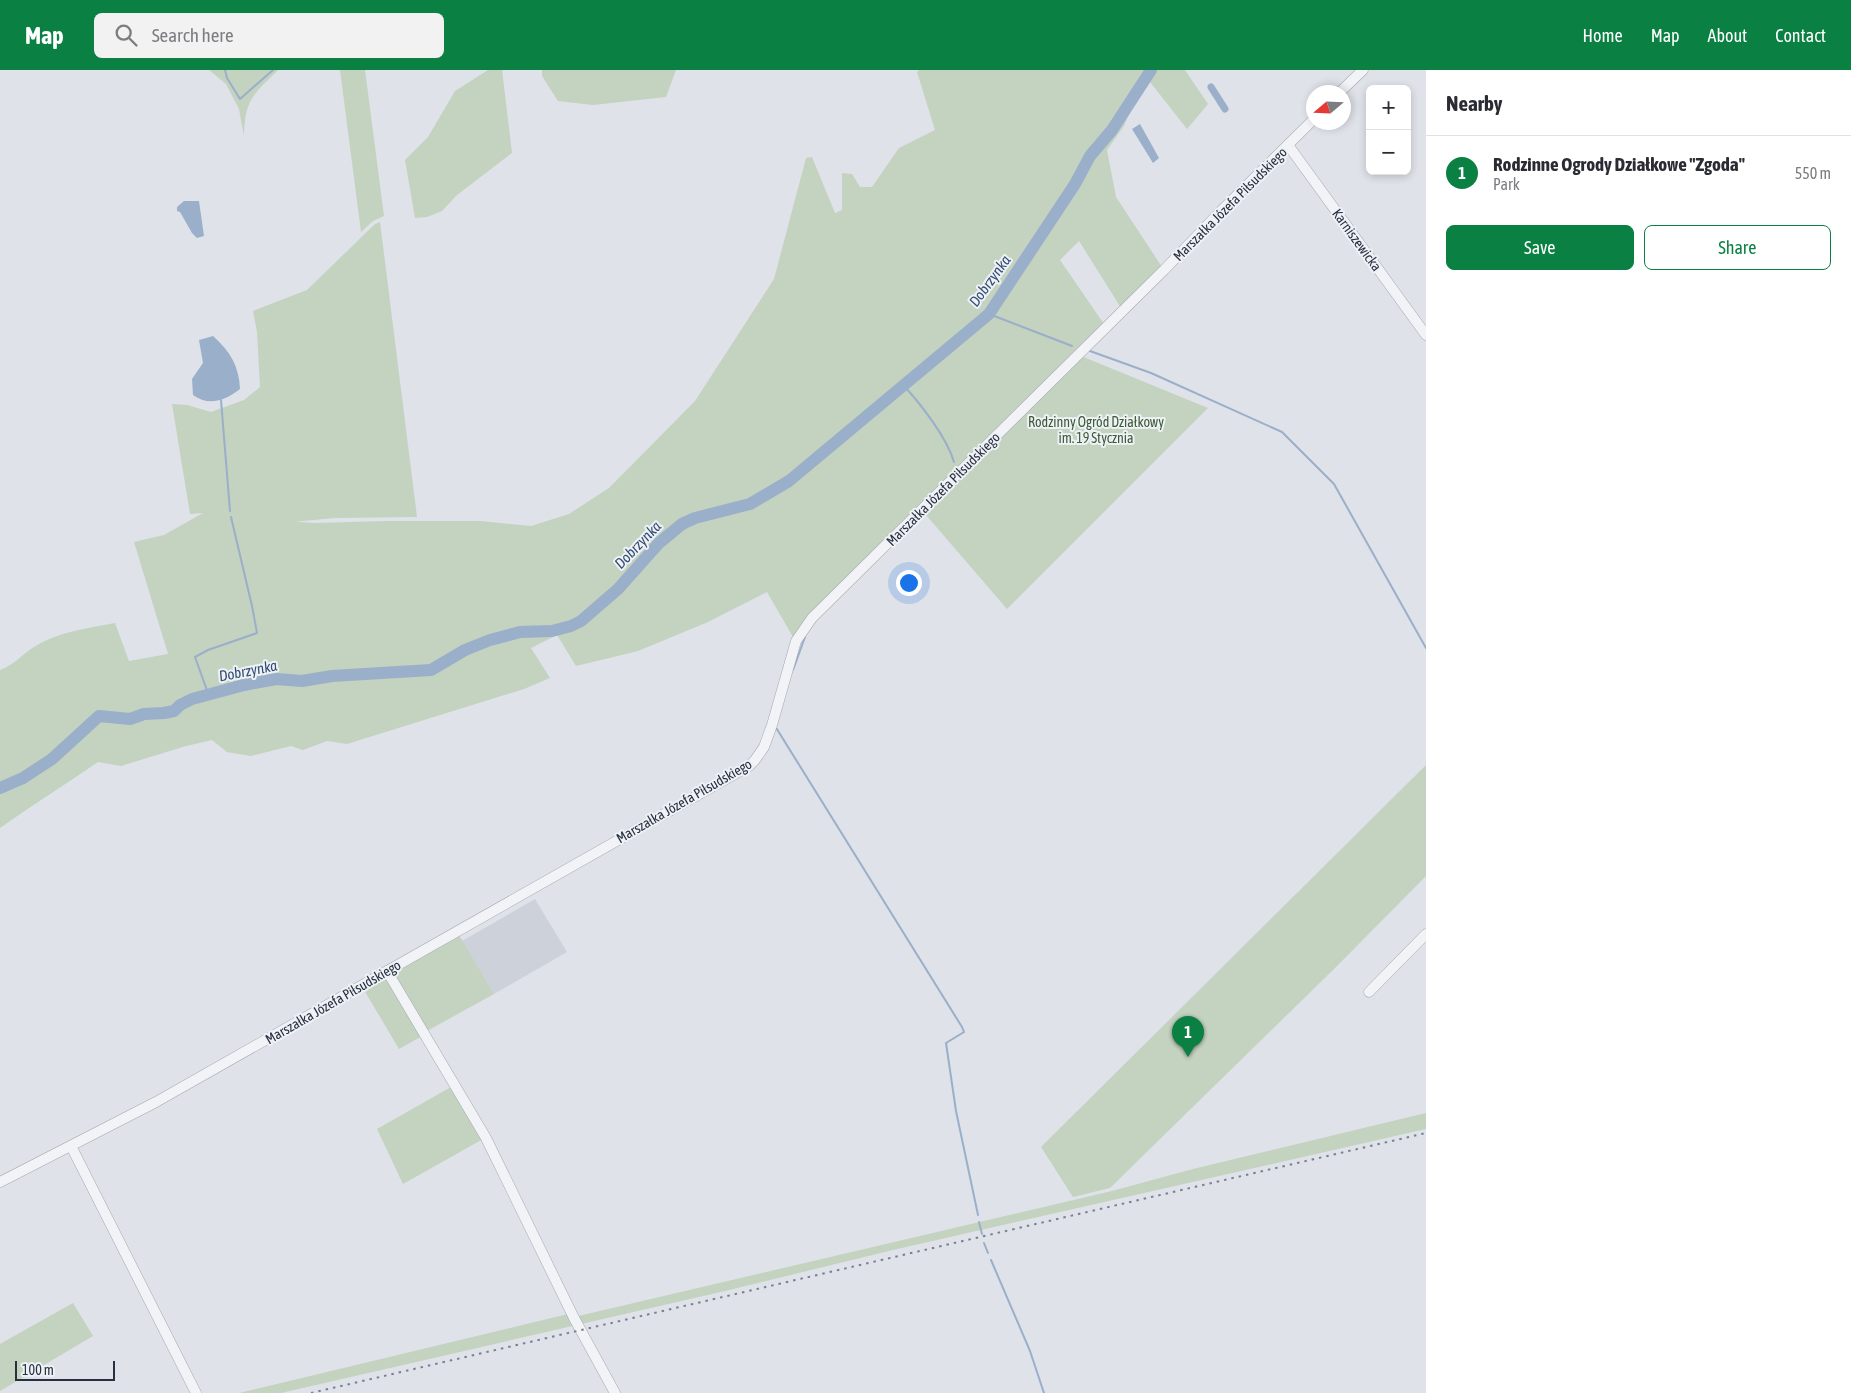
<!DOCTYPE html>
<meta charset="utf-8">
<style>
body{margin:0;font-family:"Asap Condensed",sans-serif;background:#f2f2f3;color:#2b2b33}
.controls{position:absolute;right:15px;top:15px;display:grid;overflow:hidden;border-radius:8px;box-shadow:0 2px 8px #0003}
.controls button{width:45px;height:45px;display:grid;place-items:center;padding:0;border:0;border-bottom:1px solid #e1e1e2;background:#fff;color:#2b2b33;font:25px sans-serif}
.compass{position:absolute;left:1306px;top:15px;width:45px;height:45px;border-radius:50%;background:#fff;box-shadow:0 2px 8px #0003;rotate:251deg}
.scale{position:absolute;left:15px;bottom:12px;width:100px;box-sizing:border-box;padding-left:5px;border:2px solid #28303f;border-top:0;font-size:14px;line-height:18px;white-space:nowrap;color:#28303f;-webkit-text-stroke:4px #eef1f6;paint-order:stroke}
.you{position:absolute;left:908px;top:512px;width:18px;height:18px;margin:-12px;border:4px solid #fff;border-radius:50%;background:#1a73e8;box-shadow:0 0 0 8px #1a73e833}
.badge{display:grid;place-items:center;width:32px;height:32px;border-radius:50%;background:#0b8043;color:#fff;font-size:16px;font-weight:700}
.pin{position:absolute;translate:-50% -41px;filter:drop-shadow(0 1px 2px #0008)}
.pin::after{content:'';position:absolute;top:26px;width:18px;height:15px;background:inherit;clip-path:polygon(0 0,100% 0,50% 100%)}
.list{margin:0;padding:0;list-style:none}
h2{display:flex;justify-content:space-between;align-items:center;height:65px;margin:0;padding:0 20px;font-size:21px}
h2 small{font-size:16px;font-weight:400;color:#7c7c81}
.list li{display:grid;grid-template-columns:32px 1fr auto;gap:15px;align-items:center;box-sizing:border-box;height:75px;padding:0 20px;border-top:1px solid #e1e1e2}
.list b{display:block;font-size:19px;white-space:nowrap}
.list p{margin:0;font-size:16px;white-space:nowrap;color:#7c7c81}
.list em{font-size:16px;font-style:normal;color:#7c7c81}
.actions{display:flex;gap:10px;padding:15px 20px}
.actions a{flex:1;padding:11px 0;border:1px solid #0b8043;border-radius:8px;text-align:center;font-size:18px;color:#0b8043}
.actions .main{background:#0b8043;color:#fff}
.icon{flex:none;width:28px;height:28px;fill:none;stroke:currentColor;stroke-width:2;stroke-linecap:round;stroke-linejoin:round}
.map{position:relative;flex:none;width:1426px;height:1323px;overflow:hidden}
header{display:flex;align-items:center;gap:30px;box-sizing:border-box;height:70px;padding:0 25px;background:#0b8043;color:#fff}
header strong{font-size:24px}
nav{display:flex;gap:28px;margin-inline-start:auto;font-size:18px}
.search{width:350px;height:45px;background:#f2f2f3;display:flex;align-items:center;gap:12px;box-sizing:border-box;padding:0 18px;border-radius:8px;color:#7c7c81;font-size:19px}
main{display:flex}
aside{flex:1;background:#fff}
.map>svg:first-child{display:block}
.built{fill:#cdd1da}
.green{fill:#c4d2c0}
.water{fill:#9aafc9}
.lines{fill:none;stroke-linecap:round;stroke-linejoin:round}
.stream{stroke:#9aafc9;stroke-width:2}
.canal{stroke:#9aafc9;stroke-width:7}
.river{stroke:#9aafc9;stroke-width:12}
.minor-casing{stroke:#a4a9b2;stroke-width:11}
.minor{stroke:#f2f3f7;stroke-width:10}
.rail{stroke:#788192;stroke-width:2;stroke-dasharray:2.5 5;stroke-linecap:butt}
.labels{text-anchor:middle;stroke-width:4;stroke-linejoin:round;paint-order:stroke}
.street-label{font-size:14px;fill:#28303f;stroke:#eef1f6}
.park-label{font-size:14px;fill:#3b5b35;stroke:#eef1f6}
.water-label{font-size:15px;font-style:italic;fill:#324d73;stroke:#eef1f6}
</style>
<header>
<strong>Map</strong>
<div class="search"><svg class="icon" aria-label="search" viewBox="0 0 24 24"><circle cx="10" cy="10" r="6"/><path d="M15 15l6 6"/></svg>Search here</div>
<nav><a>Home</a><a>Map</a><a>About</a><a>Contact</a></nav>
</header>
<main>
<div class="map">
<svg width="1426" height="1323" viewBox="0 0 1426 1323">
<rect width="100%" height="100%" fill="#dfe2e8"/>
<polygon class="built" points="535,829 567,882 494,924 462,871"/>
<g class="green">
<path d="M209,0H278C253,25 245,29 244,66L239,39L226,14Z"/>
<polygon points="340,0 365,0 384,146 373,151 361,162"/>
<polygon points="488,0 502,0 512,83 457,125 442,141 427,147 415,148 405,90 428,67 455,21"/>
<polygon points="542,0 676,0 666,27 593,35 558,31 542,6"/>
<path d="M919,0H1185L1208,34L1187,59L1150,12L1133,35L1124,56L1107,80L1116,127L1164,200L1123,241L1079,171L1060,190L1106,257L1002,353L930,424L812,548L806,547L793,567L767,522L708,552L638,581L576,596L557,565L531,578L550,608L524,619L347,674L327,671L303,680L291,676L251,686L227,682L212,670L186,676L121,696L98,692C65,715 32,735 0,758V600C15,595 25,581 39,574C62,561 90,558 115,553L129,591L168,584L134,472L164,465L203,443L190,444L172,334L187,335L211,342L244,330L260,317L257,262L253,241L307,220L375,154L380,152L417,447L335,448L292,452L271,450L314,453L388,451H480L531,456L569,444L609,418L695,331L774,209L806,88L812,87L835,143L842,140V103L852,104L860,117H872L899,78L935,60L917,2Z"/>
<polygon points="1081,286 1208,338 1007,539 926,445"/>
<polygon points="1426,695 1426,806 1336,897 1110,1118 1073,1127 1041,1077"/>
<polygon points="459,865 494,924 427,961 395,906 395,903"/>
<polygon points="384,908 387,908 422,966 399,979 364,920"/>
<polygon points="451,1017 483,1069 403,1114 377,1059"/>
<polygon points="1426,1043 1426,1059 893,1180 725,1221 281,1323 239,1323 568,1244 570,1248 1112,1121 1193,1099"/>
<polygon points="73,1233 93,1266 0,1321 0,1274"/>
</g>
<g class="water">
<polygon points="1140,54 1159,88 1153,93 1132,59"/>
<polygon points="184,131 199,131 204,166 197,168 192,163 180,142 177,141 177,137"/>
<path d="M213,266C230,281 239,296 240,319C226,330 209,337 193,325L192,309L203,293L199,270Z"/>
</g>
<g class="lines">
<g class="stream">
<polyline points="225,0 227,8 240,29 273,0"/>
<polyline points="989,244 1072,276"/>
<polyline points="1090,281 1151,303 1282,362 1334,414 1426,578"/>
<path d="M903,315C921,334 947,368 954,392"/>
<polyline points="221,330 230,441"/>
<polyline points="921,447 935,433"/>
<polyline points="793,600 805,567"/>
<polyline points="209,626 195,587 208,580 257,563 252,536 231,447"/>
<polyline points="775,656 962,957 964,962 946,973 956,1041 978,1145"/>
<polyline points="979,1152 982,1164"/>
<polyline points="984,1173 988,1183"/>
<polyline points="991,1190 1030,1281 1044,1323"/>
</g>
<polyline class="canal" points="1211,17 1225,39"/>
<polyline class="river" points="0,718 23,708 52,689 99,646 130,649 144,644 164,643 174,641 180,635 192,629 244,615 276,609 302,611 332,606 431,600 465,580 490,570 520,562 552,561 571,556 581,551 618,519 659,473 682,454 695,448 750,434 789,411 989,244 1075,114 1090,86 1112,60 1151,0"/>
<defs>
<g id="minor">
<polyline points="1340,22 1363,0"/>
<polyline points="1288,75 1426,265"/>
<polyline points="387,901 486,1068 574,1248 615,1323"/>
<polyline points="1369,922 1426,864"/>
<polyline points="71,1076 196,1323"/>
<polyline points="0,1112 156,1032 749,696 755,690 764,677 772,655 796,571 812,548 1164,200 1221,141 1314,49"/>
</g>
</defs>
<use href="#minor" class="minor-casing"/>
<use href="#minor" class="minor"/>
<polyline class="rail" points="311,1323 1426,1063"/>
</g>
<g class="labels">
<g class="street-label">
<text transform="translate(1230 134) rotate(-45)" y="5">Marszałka Józefa Piłsudskiego</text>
<text transform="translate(1357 170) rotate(54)" y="5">Karniszewicka</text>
<text transform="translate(943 419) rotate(-45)" y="5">Marszałka Józefa Piłsudskiego</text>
<text transform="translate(684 731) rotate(-30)" y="5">Marszałka Józefa Piłsudskiego</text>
<text transform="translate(333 932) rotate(-30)" y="5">Marszałka Józefa Piłsudskiego</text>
</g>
<g class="park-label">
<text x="1096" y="357">Rodzinny Ogród Działkowy<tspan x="1096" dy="16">im. 19 Stycznia</tspan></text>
</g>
<g class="water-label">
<text transform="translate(990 211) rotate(-54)" y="5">Dobrzynka</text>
<text transform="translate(638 475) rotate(-46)" y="5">Dobrzynka</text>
<text transform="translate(248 601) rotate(-11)" y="5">Dobrzynka</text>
</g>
</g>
</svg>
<div class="controls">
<button>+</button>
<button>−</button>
</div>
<svg class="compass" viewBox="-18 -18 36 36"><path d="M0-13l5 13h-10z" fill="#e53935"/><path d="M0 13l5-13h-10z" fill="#7c7c81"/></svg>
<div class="scale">100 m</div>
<div class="you"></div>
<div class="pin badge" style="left:1188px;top:987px">1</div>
</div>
<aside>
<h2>Nearby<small></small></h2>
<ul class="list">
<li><span class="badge">1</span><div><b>Rodzinne Ogrody Działkowe &quot;Zgoda&quot;</b><p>Park</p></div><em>550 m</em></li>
</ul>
<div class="actions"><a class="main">Save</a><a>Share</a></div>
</aside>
</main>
